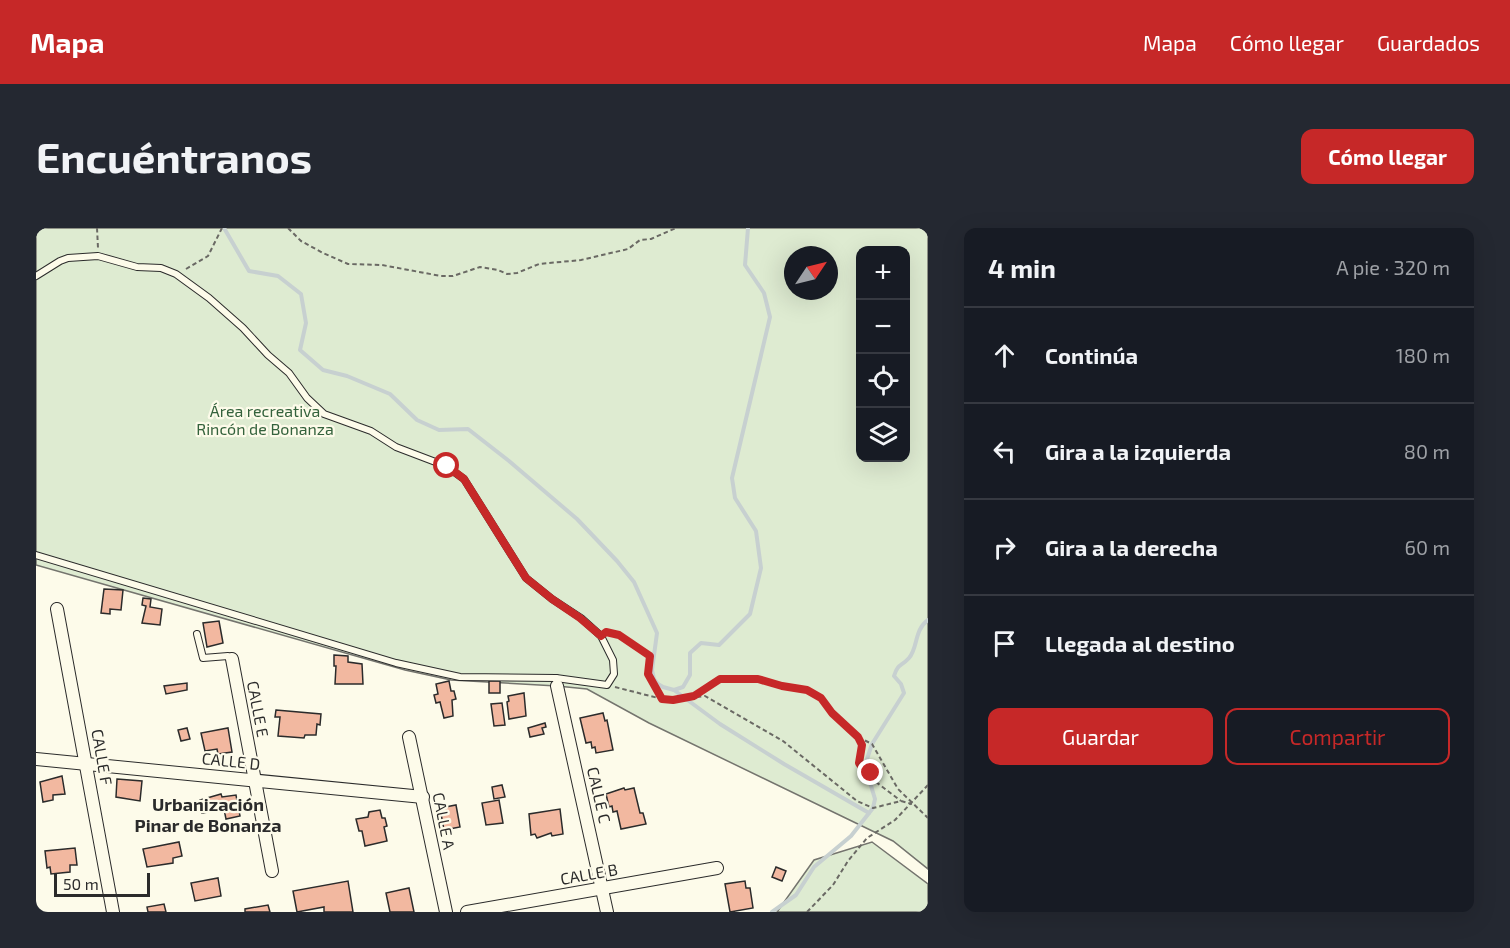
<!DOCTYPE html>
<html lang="es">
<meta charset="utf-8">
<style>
body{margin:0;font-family:"Exo 2",sans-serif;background:#242831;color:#f1f3f6}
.controls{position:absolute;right:18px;top:18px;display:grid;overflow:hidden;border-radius:12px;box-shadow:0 6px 24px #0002}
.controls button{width:54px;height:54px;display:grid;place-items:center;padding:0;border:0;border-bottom:2px solid #363941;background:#171b24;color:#f1f3f6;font:30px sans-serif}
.compass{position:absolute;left:748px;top:18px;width:54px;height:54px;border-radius:50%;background:#171b24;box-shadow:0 6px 24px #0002;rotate:55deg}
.scale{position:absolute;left:18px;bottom:15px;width:96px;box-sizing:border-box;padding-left:6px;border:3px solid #2b2b2b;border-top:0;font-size:16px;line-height:21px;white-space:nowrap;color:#2b2b2b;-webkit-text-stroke:4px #fdfbea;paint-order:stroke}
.stop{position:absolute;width:18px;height:18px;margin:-14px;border:4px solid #c62828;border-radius:50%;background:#fff}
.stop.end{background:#c62828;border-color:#fff;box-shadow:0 2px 6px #0008}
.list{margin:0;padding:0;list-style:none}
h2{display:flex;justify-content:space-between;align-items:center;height:78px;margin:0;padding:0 24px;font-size:26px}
h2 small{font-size:20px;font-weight:400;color:#9ea1a6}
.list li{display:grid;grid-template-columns:39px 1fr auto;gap:18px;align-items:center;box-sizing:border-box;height:96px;padding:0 24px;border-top:2px solid #363941}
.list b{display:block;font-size:22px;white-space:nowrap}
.list em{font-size:20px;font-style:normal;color:#9ea1a6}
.actions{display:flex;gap:12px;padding:18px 24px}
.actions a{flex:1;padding:14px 0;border:2px solid #c62828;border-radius:12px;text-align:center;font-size:21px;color:#c62828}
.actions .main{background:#c62828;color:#fff}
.icon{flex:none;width:33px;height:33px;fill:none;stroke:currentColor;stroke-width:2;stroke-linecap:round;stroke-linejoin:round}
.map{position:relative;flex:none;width:892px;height:684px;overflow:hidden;border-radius:12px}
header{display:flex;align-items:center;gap:36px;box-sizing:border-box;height:84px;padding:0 30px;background:#c62828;color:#fff}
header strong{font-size:28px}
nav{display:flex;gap:33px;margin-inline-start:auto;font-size:21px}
.intro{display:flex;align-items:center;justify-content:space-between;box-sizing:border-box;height:144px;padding:0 36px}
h1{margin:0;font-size:42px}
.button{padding:15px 27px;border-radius:12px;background:#c62828;color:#fff;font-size:21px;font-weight:700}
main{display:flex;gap:36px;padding:0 36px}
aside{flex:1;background:#171b24;border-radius:12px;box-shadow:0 6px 24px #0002}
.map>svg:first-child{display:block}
.green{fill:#deebd1;stroke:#74746e;stroke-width:1.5;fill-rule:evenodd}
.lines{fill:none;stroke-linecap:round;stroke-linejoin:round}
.stream{stroke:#c7d0d0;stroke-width:4}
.building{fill:#f2b8a0;stroke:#2b2b2b;stroke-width:1.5}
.lane-casing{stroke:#2b2b2b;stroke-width:8}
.street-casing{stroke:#2b2b2b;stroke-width:14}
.path{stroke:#6a6964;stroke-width:2;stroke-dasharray:4.5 3;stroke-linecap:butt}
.lane{stroke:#fdfbea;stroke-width:6}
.street{stroke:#fdfbea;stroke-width:12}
.route{stroke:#c62828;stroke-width:8}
.labels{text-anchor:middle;stroke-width:4.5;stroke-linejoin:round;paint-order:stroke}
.park-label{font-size:16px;fill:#34623c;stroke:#fdfbea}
.street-label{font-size:16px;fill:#2b2b2b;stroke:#fdfbea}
.neighbourhood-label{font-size:18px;font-weight:bold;fill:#2b2b2b;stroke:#fdfbea}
</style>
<header>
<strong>Mapa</strong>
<nav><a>Mapa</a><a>Cómo llegar</a><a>Guardados</a></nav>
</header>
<div class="intro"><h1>Encuéntranos</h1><a class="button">Cómo llegar</a></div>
<main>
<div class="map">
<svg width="892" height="684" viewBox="0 0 892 684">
<rect width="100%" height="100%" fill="#fdfbea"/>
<g class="green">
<path d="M0,0H892V641L857,613L613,495L551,461L521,458L415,452L369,442L0,337ZM824,22H870V230H824ZM757,27H793V63H757Z"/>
<polygon points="836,614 892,656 892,684 741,684 778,632"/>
</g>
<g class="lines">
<g class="stream">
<polyline points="188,0 213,43 242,48 265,66 270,95 264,122 287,142 311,148 354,166 381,192 403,202 432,201 473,233 541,291 581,333 598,354 621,405 616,442 618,451 622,456 627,459 638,462 684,496 748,536 833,585"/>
<polyline points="638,462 647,459 654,447 654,425 665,415 683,417 714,386 725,340 720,303 699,270 696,250 734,89 728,65 709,37 712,0"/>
<path d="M736,684L760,667L778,639L815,608L837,580L839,571L833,551L831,531L836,516L868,465L865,456L858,448C862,435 865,439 873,430C882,420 878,402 892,392"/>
</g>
</g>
<g class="building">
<polygon points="68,361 87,362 85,382 74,381 74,386 65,385"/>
<polygon points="107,370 115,371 114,379 126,381 124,397 106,395 110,378 106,377"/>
<polygon points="183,393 187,415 171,419 167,395"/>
<polygon points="298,427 312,428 312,434 326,436 327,456 299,456 300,438 298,438"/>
<polygon points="413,453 415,463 418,463 420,471 416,472 417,488 408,490 404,474 400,475 398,467 402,466 400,456"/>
<rect x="453" y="453" width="11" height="12"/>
<polygon points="151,455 151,462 130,466 128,458"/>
<polygon points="488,465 490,488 473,491 471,474 473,473 472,468"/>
<polygon points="466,475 469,497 458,498 455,476"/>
<polygon points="240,482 285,486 284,497 281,496 280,507 269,507 268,510 242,508 244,489 239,489"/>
<polygon points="567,485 569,493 571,492 577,522 560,525 559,519 556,520 555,514 550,515 544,490"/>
<polygon points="509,495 510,499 506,500 508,506 494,509 492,500"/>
<polygon points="151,500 154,511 145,513 142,502"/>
<polygon points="192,500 196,524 182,526 181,521 169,523 165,505"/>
<polygon points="26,548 29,566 17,567 17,572 7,574 4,554"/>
<polygon points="81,551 106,553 104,573 80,569"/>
<polygon points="466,557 469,569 458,571 456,559"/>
<polygon points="588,560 589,562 598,560 604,585 607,585 610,596 585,601 581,583 577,584 576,578 573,579 570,566"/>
<polygon points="185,566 186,569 200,567 204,588 190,591 188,581 166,585 164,572"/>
<polygon points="463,572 467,595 450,597 446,575"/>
<polygon points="420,577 424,599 408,602 404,580"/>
<polygon points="524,581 527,606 516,608 515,605 501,610 499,606 495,607 493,586"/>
<polygon points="344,582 346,590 349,590 351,598 348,599 351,613 329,618 326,603 323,603 320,591 332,589 333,584"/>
<polygon points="143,614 146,628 137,630 137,635 111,639 107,621"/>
<polygon points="39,620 41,637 34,637 34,644 15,646 14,639 11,640 9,623"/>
<polygon points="740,639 750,643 746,653 736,649"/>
<polygon points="182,650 185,668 159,673 155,655"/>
<polygon points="312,653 317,684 288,684 288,679 261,684 257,663"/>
<polygon points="709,653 710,660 714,660 717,680 694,684 689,656"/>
<polygon points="373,660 378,684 354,684 350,665"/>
<polygon points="128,676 130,684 112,684 111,679"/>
<polygon points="232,677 234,684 209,684 209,681"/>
</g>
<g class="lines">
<defs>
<g id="lane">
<polyline points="0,48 24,33 32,30 62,28 101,39 125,40 140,46 173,70 207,100 232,127 253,145 271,170 288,186 335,203 360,219 410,238 428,251 490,350 516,371 545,390 565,408 577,432 578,446 571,457 520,450 521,458"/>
<polyline points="0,327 360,435 424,449 520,450"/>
<polyline points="161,406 167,430 192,428 195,431"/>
</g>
<g id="street">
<polyline points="21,381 77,684"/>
<polyline points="196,431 236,643"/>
<polyline points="521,458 571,684"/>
<polyline points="373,509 410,684"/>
<polyline points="0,531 387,569"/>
<polyline points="431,684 681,640"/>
</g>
</defs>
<use href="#lane" class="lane-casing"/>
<use href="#street" class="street-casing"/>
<g class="path">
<polyline points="61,0 62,20"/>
<polyline points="252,0 265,13 287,25 312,36 346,37 405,48 417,48 444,39 462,42 471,46 481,45 503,36 545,32 592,21 604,12 615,11 640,0"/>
<polyline points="150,41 172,28 186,0"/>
<polyline points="575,405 583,407 614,428 612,446 626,471 637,472 669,468 747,513 821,573 837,580 865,573 876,576"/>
<polyline points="579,459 626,471"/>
<polyline points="660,467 685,451 697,450 722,451 746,458 771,462 785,470 796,485 822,509 836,516 862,561 892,590"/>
<polyline points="822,511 826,517 823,535 827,541 832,542 836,551 865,573"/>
<polyline points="771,684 797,657 812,633 831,610 859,592 892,557"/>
</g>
<use href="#lane" class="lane"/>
<use href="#street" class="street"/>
</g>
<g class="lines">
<polyline class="route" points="411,238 428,251 490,350 516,371 544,390 565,408 570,404 583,407 614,428 612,446 626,471 637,472 658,468 684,451 722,451 746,458 771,462 785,470 796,485 822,509 826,517 823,535 827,541 832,542 835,545"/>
</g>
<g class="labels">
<g class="park-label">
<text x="229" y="189">Área recreativa<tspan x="229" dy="18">Rincón de Bonanza</tspan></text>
</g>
<g class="street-label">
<text transform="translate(222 481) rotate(79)" y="6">CALLE E</text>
<text transform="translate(66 529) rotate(80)" y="6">CALLE F</text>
<text transform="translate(195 533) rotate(6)" y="6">CALLE D</text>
<text transform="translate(563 567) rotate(77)" y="6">CALLE C</text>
<text transform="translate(408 593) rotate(79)" y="6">CALLE A</text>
<text transform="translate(553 646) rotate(-10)" y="6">CALLE B</text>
</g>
<g class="neighbourhood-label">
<text x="172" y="583">Urbanización<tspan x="172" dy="21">Pinar de Bonanza</tspan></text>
</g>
</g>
</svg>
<div class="controls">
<button>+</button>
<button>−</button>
<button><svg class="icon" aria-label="locate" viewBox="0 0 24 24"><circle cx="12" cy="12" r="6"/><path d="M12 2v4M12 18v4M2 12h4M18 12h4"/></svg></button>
<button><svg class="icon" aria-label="layers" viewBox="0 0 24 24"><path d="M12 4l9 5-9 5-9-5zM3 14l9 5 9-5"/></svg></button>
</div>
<svg class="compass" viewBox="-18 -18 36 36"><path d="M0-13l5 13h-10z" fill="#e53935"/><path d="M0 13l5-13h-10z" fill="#9ea1a6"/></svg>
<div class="scale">50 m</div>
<div class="stop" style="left:411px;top:238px"></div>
<div class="stop end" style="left:835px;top:545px"></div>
</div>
<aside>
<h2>4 min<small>A pie · 320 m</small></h2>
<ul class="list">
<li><svg class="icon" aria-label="ahead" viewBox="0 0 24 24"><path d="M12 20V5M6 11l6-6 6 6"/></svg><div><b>Continúa</b></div><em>180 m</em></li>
<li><svg class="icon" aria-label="left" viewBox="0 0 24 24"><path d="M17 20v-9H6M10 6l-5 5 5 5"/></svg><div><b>Gira a la izquierda</b></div><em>80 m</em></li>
<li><svg class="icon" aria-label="right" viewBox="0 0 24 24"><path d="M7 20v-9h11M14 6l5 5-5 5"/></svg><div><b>Gira a la derecha</b></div><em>60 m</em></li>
<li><svg class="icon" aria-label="arrive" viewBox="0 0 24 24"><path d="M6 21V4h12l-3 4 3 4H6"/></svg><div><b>Llegada al destino</b></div></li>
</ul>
<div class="actions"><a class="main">Guardar</a><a>Compartir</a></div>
</aside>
</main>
